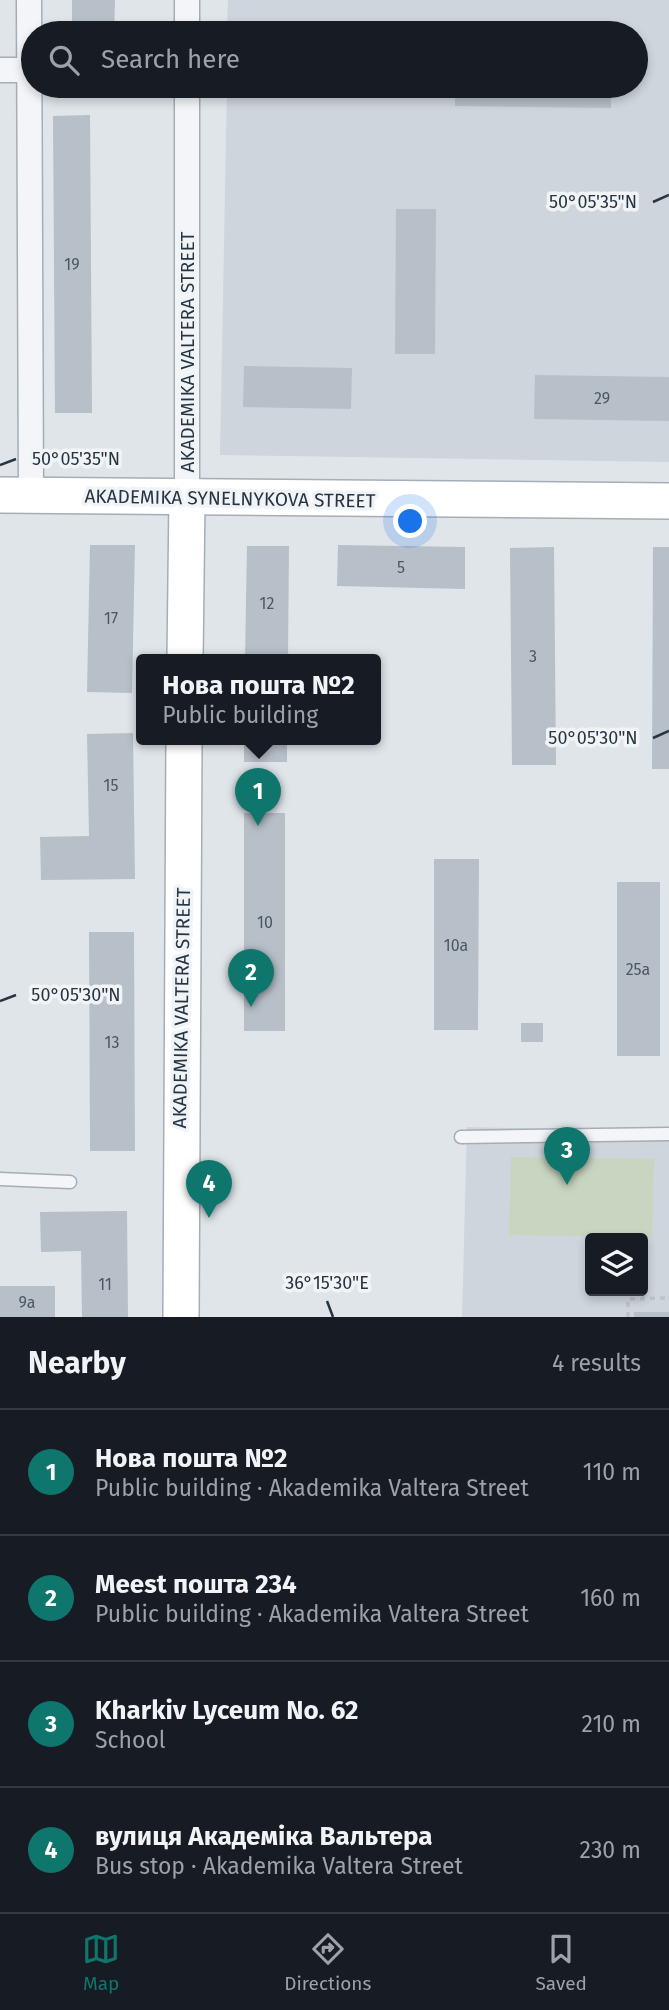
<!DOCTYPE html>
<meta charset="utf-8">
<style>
body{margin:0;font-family:"Fira Sans",sans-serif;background:#20242c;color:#f1f3f6}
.controls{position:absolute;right:21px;bottom:21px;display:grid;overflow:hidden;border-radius:7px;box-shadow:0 4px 10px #0003}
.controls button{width:63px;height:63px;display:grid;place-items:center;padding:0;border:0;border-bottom:2px solid #363941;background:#171b24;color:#f1f3f6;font:35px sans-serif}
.you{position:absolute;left:411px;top:522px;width:24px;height:24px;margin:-18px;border:5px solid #fff;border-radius:50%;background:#1a73e8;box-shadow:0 0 0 10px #1a73e833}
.badge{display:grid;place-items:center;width:46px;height:46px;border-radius:50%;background:#0f766e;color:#fff;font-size:23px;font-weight:700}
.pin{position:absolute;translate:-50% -58px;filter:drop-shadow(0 2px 4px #0008)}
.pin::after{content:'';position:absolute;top:37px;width:24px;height:21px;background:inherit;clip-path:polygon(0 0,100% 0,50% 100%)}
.popup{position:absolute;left:136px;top:654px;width:245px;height:91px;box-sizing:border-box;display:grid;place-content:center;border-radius:7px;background:#171b24;filter:drop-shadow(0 2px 5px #0005);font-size:23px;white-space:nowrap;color:#9ea1a6}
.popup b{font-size:26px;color:#f1f3f6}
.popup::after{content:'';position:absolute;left:50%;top:100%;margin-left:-14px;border:14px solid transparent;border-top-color:#171b24}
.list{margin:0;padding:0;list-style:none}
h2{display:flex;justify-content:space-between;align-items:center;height:91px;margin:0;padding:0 28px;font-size:30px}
h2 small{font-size:23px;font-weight:400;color:#9ea1a6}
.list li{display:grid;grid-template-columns:46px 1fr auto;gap:21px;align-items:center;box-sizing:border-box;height:126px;padding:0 28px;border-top:2px solid #363941}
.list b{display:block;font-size:26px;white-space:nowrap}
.list p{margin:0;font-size:23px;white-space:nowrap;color:#9ea1a6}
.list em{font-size:23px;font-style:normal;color:#9ea1a6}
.icon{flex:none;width:38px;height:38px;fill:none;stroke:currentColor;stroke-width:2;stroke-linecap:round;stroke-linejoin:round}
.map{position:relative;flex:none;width:669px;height:1317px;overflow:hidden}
.search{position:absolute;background:#171b24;box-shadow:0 4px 10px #0003;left:21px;right:21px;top:21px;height:77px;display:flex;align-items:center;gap:18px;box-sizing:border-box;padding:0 24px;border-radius:38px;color:#9ea1a6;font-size:26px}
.sheet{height:595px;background:#171b24}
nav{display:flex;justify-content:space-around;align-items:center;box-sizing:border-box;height:98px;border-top:2px solid #363941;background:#171b24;font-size:19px;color:#9ea1a6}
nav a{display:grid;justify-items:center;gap:4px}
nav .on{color:#0f766e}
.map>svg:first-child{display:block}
.built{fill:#ced5dc;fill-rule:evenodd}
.green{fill:#c8d5c0}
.building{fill:#b7bfc8}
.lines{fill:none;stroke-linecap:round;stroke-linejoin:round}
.lane-casing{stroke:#a5adb5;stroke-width:15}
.street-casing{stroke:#a5adb5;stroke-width:27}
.secondary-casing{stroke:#a5adb5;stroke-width:38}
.path{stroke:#bec3c9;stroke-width:3.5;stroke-dasharray:5 5;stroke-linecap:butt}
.lane{stroke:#f3f5f8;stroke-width:12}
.street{stroke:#f3f5f8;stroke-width:24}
.secondary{stroke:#fff;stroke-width:35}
.ticks{fill:none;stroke:#273543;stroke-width:2.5}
.labels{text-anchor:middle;stroke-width:7;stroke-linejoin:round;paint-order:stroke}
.number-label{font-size:16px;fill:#4b5864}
.street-label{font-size:19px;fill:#273543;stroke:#f0f4f7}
.ticks-label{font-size:18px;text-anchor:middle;fill:#273543;stroke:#f0f4f7;stroke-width:7;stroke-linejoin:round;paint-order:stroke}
</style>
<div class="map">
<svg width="669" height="1317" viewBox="0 0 669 1317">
<rect width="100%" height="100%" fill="#e0e5ea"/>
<g class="built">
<polygon points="228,0 669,0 669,462 220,455 227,86 636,86 636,33 227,33"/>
<path d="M467,1127L669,1132V1317H462ZM590,1238H643V1291H590Z"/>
</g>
<polygon class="green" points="511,1157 654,1159 652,1237 509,1235"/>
<g class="building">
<polygon points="72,0 115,0 114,33 72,33"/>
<polygon points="455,86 611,86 611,108 455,106"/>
<polygon points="90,115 92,413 55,413 53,116"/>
<polygon points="396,209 436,209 435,354 395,354"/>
<polygon points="244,366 352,368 351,409 243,407"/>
<polygon points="535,375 669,377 669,421 534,419"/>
<polygon points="90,545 135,545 132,693 87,692"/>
<polygon points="338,545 465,547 465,589 337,586"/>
<polygon points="247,546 289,546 288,660 245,660"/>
<polygon points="554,547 556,765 512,765 510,548"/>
<polygon points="653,547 669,547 669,769 652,769"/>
<polygon points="133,733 135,879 41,880 40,837 89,836 87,734"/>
<rect x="244" y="740" width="43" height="22"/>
<rect x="244" y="813" width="41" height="218"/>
<polygon points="434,859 479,859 478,1030 434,1030"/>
<rect x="617" y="882" width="43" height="174"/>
<polygon points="89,932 134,932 135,1151 90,1151"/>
<rect x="521" y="1023" width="22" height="19"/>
<polygon points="127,1211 128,1317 82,1317 81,1251 41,1252 40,1212"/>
<rect x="0" y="1286" width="55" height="31"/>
<rect x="634" y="1312" width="35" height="5"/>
</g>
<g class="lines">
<defs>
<g id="lane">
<polyline points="461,1137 669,1134"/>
<polyline points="0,1179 70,1182"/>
</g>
<g id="street">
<polyline points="29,0 31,495"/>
<polyline points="187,0 187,33"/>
<polyline points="0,70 33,70"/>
<polyline points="187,86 187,498"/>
</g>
<g id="secondary">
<polyline points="0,495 669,501"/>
<polyline points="185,660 187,498"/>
<polyline points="181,1317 184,740"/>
</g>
</defs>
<use href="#lane" class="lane-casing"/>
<use href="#street" class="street-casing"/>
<use href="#secondary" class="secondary-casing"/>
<g class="path">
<polyline points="643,1299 644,1252"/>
<polyline points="628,1317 628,1299 669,1298"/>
</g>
<use href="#lane" class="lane"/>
<use href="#street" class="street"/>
<use href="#secondary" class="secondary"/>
</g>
<path class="ticks" d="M653,202L669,195M0,465L16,459M653,738L669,731M0,1001L16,995M327,1301L333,1317"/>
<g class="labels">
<g class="number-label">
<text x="72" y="270">19</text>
<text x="602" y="404">29</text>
<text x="401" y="573">5</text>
<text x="267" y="609">12</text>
<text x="111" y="624">17</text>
<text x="533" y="662">3</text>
<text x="111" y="791">15</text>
<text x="265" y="928">10</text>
<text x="456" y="951">10а</text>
<text x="638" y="975">25а</text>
<text x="112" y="1048">13</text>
<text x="105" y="1290">11</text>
<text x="27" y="1308">9а</text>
</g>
<g class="street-label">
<text transform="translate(187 352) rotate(-90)" y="7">AKADEMIKA VALTERA STREET</text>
<text transform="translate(230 498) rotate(1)" y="7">AKADEMIKA SYNELNYKOVA STREET</text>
<text transform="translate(181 1008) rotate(-89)" y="7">AKADEMIKA VALTERA STREET</text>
</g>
</g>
<g class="ticks-label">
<text x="593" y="208">50°05'35"N</text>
<text x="76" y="465">50°05'35"N</text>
<text x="593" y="744">50°05'30"N</text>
<text x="76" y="1001">50°05'30"N</text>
<text x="327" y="1289">36°15'30"E</text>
</g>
</svg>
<div class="controls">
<button><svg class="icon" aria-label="layers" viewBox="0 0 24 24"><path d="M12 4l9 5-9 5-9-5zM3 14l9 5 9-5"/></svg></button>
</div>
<div class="you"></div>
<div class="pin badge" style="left:258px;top:826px">1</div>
<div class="popup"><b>Нова пошта №2</b>Public building</div>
<div class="pin badge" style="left:251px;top:1007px">2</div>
<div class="pin badge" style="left:567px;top:1185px">3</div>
<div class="pin badge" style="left:209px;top:1218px">4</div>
<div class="search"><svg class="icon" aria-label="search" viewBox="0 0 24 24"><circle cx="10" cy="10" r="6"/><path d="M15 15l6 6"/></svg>Search here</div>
</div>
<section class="sheet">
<h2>Nearby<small>4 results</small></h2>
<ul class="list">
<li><span class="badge">1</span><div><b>Нова пошта №2</b><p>Public building · Akademika Valtera Street</p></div><em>110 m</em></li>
<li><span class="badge">2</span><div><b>Meest пошта 234</b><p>Public building · Akademika Valtera Street</p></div><em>160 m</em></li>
<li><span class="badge">3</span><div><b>Kharkiv Lyceum No. 62</b><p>School</p></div><em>210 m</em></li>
<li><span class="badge">4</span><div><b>вулиця Академіка Вальтера</b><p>Bus stop · Akademika Valtera Street</p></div><em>230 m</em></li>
</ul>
</section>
<nav>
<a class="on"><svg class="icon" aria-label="map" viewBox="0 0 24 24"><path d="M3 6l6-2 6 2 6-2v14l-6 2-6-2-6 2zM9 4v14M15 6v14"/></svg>Map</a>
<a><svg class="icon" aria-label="directions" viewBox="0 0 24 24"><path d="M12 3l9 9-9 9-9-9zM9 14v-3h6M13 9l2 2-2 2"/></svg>Directions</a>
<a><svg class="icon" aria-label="saved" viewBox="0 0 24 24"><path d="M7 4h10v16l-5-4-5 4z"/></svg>Saved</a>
</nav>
